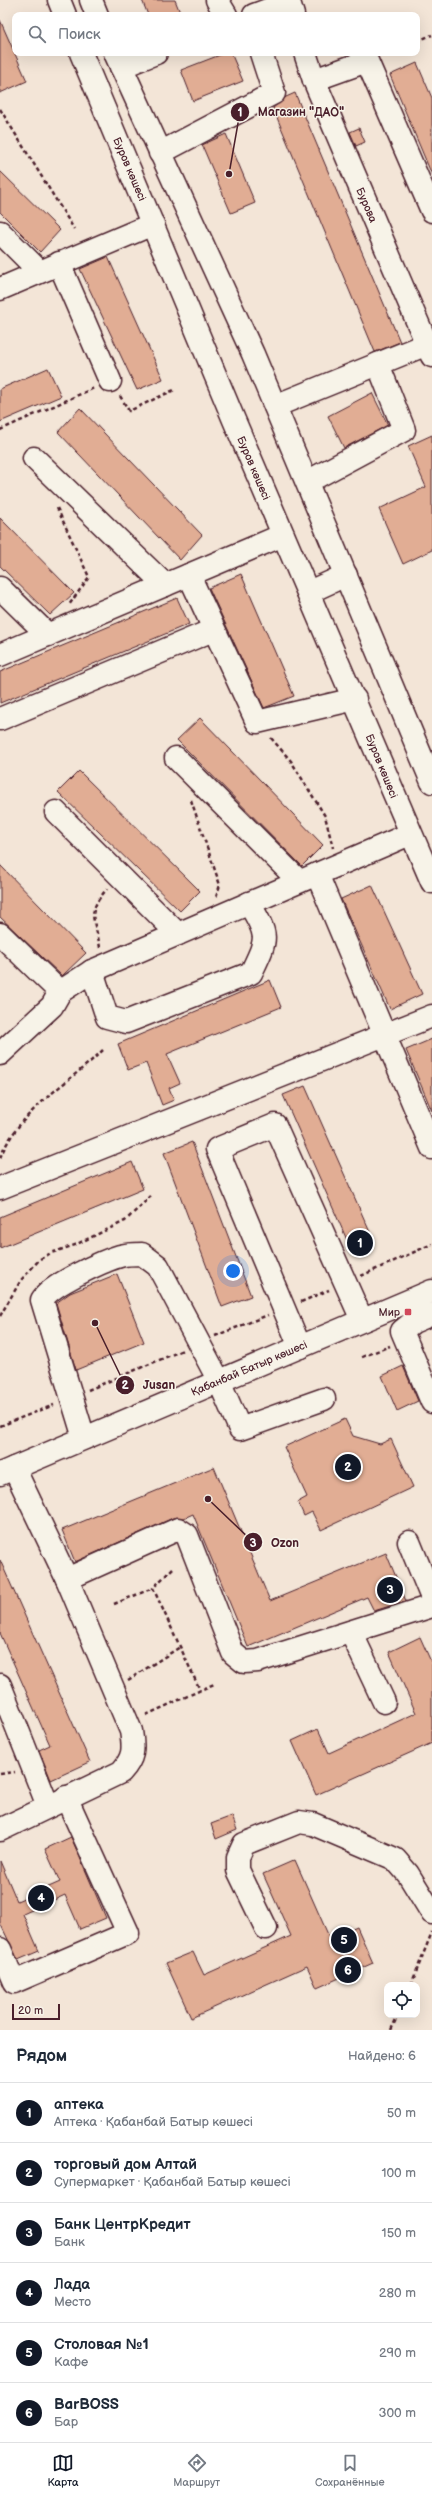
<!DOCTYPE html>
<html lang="ru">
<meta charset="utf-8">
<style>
body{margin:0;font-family:"Balsamiq Sans",sans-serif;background:#f2f2f3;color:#1f2937}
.controls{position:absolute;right:12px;bottom:12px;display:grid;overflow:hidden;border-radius:8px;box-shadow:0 4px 16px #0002}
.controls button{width:36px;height:36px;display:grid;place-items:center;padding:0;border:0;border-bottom:1px solid #e0e1e3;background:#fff;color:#1f2937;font:20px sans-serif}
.scale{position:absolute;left:12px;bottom:10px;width:48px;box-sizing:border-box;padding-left:4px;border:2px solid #4a1f2b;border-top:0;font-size:11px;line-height:14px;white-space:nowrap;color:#4a1f2b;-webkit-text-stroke:3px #f7f3e8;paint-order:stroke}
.you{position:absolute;left:233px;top:1271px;width:14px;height:14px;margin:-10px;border:3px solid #fff;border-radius:50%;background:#1a73e8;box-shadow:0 0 0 6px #1a73e833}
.badge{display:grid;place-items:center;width:26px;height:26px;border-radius:50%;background:#111827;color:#fff;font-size:13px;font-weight:700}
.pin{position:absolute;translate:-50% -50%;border:2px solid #fff;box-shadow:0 1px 4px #0006}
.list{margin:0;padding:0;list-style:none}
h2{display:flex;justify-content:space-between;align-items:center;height:52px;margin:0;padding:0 16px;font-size:17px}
h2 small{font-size:13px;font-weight:400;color:#747a83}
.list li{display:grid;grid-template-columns:26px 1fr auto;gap:12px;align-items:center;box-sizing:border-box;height:60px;padding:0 16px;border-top:1px solid #e0e1e3}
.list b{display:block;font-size:15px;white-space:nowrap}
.list p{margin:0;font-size:13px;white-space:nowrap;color:#747a83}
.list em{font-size:13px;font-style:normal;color:#747a83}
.icon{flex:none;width:22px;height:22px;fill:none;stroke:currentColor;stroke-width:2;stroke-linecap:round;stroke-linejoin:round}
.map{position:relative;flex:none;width:432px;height:2030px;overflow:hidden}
.search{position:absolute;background:#fff;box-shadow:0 4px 16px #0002;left:12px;right:12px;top:12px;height:44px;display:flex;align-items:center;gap:10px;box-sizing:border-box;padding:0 14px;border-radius:8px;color:#747a83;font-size:15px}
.sheet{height:412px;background:#fff}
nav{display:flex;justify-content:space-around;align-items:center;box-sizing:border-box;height:56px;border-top:1px solid #e0e1e3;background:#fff;font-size:11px;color:#747a83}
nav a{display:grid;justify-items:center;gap:2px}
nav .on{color:#111827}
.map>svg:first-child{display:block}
.building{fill:#e1ad94;stroke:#4a1f2b}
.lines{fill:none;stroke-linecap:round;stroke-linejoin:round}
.minor-casing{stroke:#4a1f2b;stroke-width:25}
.major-casing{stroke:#4a1f2b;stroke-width:25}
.path{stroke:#4a1f2b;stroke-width:2.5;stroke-dasharray:4 3;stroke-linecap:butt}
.minor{stroke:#f7f3e8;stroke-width:22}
.major{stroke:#f7f3e8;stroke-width:22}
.poi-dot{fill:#d1495b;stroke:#f7f3e8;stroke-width:1.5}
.labels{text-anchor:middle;stroke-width:3;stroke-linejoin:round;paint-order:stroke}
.street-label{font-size:11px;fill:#4a1f2b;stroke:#f7f3e8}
.poi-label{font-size:11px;fill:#4a1f2b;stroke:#f7f3e8;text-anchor:end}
.leader{fill:none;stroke:#4a1f2b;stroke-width:1.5}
.callout-dot{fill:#4a1f2b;stroke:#f7f3e8;stroke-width:1.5}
.mark-label{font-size:12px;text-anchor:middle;font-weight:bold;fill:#fff}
.callout-label{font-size:12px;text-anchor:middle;font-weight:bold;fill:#4a1f2b;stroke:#f7f3e8;stroke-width:3;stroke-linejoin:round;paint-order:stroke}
</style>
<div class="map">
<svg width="432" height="2030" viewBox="0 0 432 2030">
<rect width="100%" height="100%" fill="#f3e5d7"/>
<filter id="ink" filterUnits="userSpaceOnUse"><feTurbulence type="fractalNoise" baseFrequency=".025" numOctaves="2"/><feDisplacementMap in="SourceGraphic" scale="8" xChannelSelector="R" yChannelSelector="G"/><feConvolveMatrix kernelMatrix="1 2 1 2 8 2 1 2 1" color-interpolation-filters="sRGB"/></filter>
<g filter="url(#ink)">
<g class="building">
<polygon points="142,0 175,0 181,15 148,15"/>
<polygon points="0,20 27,81 0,93"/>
<polygon points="225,53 231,53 243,81 193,101 181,70"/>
<polygon points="417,63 432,98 432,175 390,75"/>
<polygon points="295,93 400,342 375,352 273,108 286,97"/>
<polygon points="359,128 365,142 356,146 350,132"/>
<polygon points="226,134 255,203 231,213 202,145"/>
<polygon points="0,171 60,230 40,252 0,212"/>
<polygon points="108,257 163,379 137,390 80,269"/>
<polygon points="48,368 61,396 0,422 0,389"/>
<polygon points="372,393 388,425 344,448 328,416"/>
<polygon points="80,408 202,535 180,560 58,432"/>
<polygon points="432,435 432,550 403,564 379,509 426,487 408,446"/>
<polygon points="0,518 74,593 50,615 0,566"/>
<polygon points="241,574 294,696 264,708 209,588"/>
<polygon points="177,598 189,624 0,703 0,672"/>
<polygon points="200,718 323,845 302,866 177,740"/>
<polygon points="79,771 200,891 180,911 58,792"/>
<polygon points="0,865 86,953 62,976 0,917"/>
<polygon points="372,885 422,994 390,1009 341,899"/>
<polygon points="270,980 281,1007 167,1054 180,1083 169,1088 174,1100 162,1105 146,1063 128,1070 118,1044"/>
<polygon points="432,1039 432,1111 406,1050"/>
<polygon points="305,1086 373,1239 351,1249 283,1095"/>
<polygon points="192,1142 251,1296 222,1307 164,1153"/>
<polygon points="132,1162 143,1189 0,1248 0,1217"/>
<polygon points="117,1274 144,1342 76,1370 56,1303 70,1293"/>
<polygon points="403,1366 418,1401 397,1411 382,1376"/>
<polygon points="345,1419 353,1436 380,1444 391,1439 413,1487 321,1530 312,1512 304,1516 298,1502 307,1497 284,1447"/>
<polygon points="214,1467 270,1601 386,1553 406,1601 374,1611 367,1597 248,1647 193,1514 184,1518 173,1518 75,1562 62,1530"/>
<polygon points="0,1560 90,1762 51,1780 39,1750 50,1745 0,1633"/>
<polygon points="420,1637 432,1664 432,1743 316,1795 292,1741 318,1729 329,1753 416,1713 389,1652"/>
<polygon points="232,1816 237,1830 216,1839 211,1824"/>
<polygon points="71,1837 106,1918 80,1929 65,1895 23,1914 39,1951 18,1960 0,1923 0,1861 17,1901 60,1882 45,1849"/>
<polygon points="295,1860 330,1939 357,1927 373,1963 317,1988 307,1966 191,2018 166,1963 193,1952 204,1975 291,1936 263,1874"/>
</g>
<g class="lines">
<defs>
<g id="minor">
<polyline points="217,0 226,15"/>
<polyline points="254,15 289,2 293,15"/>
<polyline points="305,53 314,80 432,356"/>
<polyline points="121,67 156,53"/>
<polyline points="314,80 367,61 432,211"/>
<polyline points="160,153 274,93 261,53"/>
<polyline points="0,232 39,271"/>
<polyline points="59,263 110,381"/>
<polyline points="0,289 153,224"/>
<polyline points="275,406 432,342"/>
<polyline points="34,458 165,585"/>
<polyline points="307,482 404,430 378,364"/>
<polyline points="189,575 257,722 355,699"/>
<polyline points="0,588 48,635"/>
<polyline points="0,655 283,535"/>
<polyline points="0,719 213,630"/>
<polyline points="176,758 299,881"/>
<polyline points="56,812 178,934"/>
<polyline points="317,874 432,1148"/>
<polyline points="0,934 60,992"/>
<path d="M92,971L107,1017L126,1022L251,973C268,937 269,938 249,903"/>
<polyline points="0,1054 52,1006 60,992 92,971 410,834"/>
<polyline points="0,1188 432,1016"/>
<polyline points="432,1314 413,1322 402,1331 432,1402"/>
<polyline points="300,1347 217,1149 275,1125 362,1320"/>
<path d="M84,1438L42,1300C50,1285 103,1261 120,1256C127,1254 135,1254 142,1254L158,1266L219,1381L240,1429L324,1399"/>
<polyline points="409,1542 432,1598"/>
<polyline points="67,1579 178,1529 187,1535 233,1653 244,1662 258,1661 432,1606"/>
<polyline points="351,1632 384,1702"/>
<polyline points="0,1685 48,1806"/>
<path d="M0,1830L121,1772C134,1758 134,1749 131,1731L67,1579L14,1468"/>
<polyline points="266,1928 238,1870 238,1857 244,1844 299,1822 313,1824 395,1859 408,1874 432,1913"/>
<polyline points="0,1949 14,1982 128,1933 66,1797"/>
</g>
<g id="major">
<polyline points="59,0 65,15"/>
<polyline points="91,0 97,15"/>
<polyline points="81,53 234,420 432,882"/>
<polyline points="115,53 253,354 432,782"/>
<polyline points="309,592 346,575"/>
<polyline points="0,1474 432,1291"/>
</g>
</defs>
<use href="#minor" class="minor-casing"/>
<use href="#major" class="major-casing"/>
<g class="path">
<polyline points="417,41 432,35"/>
<polyline points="0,109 74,229"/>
<polyline points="120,396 129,411 174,390"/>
<polyline points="0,430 94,388"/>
<polyline points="57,508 89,577 69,605"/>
<polyline points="271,738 291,761 325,816 333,848"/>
<polyline points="191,800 220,885 216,897"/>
<path d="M100,948C96,919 84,915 107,889"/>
<path d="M0,1158C19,1110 68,1084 103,1050"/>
<polyline points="361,1276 432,1244"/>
<polyline points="301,1302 329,1290"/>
<polyline points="0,1316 21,1280 40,1259 51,1253 75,1245 125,1221 151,1196"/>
<polyline points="215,1336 268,1315"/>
<polyline points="362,1357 390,1346"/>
<polyline points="88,1390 183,1350"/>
<polyline points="0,1426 54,1405"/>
<polyline points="173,1568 153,1588 200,1690"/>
<polyline points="114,1604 153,1588"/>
<polyline points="128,1680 180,1647"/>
<polyline points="146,1715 214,1684"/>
<polyline points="0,1774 15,1772"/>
<polyline points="411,1985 432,1932"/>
<polyline points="391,2030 398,2015"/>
</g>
<use href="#minor" class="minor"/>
<use href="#major" class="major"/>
</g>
</g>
<rect class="poi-dot" x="404" y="1308" width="8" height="8" rx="2"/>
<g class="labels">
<g class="street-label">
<text transform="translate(130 169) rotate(67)" y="4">Буров көшесі</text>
<text transform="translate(367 205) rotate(67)" y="4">Бурова</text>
<text transform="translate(254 468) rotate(67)" y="4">Буров көшесі</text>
<text transform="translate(382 766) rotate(68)" y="4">Буров көшесі</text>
<text transform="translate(249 1368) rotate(-23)" y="4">Қабанбай Батыр көшесі</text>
</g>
<g class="poi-label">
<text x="400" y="1316">Мир</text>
</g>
</g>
<path class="leader" d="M229 174L240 112M95 1323L125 1385M208 1499L253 1542"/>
<g class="callout-dot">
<circle cx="229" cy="174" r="4"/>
<circle cx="95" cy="1323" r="4"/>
<circle cx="208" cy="1499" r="4"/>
<circle cx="240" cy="112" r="10"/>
<circle cx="125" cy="1385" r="10"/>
<circle cx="253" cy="1542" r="10"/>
</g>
<g class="mark-label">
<text x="240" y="116">1</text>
<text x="125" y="1389">2</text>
<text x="253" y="1547">3</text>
</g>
<g class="callout-label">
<text x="301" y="116">Магазин "ДАО"</text>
<text x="159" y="1389">Jusan</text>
<text x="285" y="1547">Ozon</text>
</g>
</svg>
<div class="controls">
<button><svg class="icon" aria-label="locate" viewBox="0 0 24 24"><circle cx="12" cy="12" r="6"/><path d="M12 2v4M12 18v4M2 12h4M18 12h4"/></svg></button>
</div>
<div class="scale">20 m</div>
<div class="you"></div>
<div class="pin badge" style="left:360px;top:1243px">1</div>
<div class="pin badge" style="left:348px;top:1467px">2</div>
<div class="pin badge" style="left:390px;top:1590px">3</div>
<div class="pin badge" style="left:41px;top:1898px">4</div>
<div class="pin badge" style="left:344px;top:1940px">5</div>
<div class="pin badge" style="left:348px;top:1970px">6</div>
<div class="search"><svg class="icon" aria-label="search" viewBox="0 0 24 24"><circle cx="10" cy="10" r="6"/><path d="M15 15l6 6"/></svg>Поиск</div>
</div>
<section class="sheet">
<h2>Рядом<small>Найдено: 6</small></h2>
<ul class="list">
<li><span class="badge">1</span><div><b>аптека</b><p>Аптека · Қабанбай Батыр көшесі</p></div><em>50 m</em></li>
<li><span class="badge">2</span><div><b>торговый дом Алтай</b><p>Супермаркет · Қабанбай Батыр көшесі</p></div><em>100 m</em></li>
<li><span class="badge">3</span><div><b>Банк ЦентрКредит</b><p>Банк</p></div><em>150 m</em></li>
<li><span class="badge">4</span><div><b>Лада</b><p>Место</p></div><em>280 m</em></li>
<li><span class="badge">5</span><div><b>Столовая №1</b><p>Кафе</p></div><em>290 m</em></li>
<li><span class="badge">6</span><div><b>BarBOSS</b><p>Бар</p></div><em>300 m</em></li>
</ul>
</section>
<nav>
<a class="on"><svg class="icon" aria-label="map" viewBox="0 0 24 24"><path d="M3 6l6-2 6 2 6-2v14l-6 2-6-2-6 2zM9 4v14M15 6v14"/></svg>Карта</a>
<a><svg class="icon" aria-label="directions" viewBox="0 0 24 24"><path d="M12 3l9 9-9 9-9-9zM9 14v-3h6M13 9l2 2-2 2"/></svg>Маршрут</a>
<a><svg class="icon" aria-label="saved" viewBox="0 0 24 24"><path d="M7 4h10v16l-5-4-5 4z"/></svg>Сохранённые</a>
</nav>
